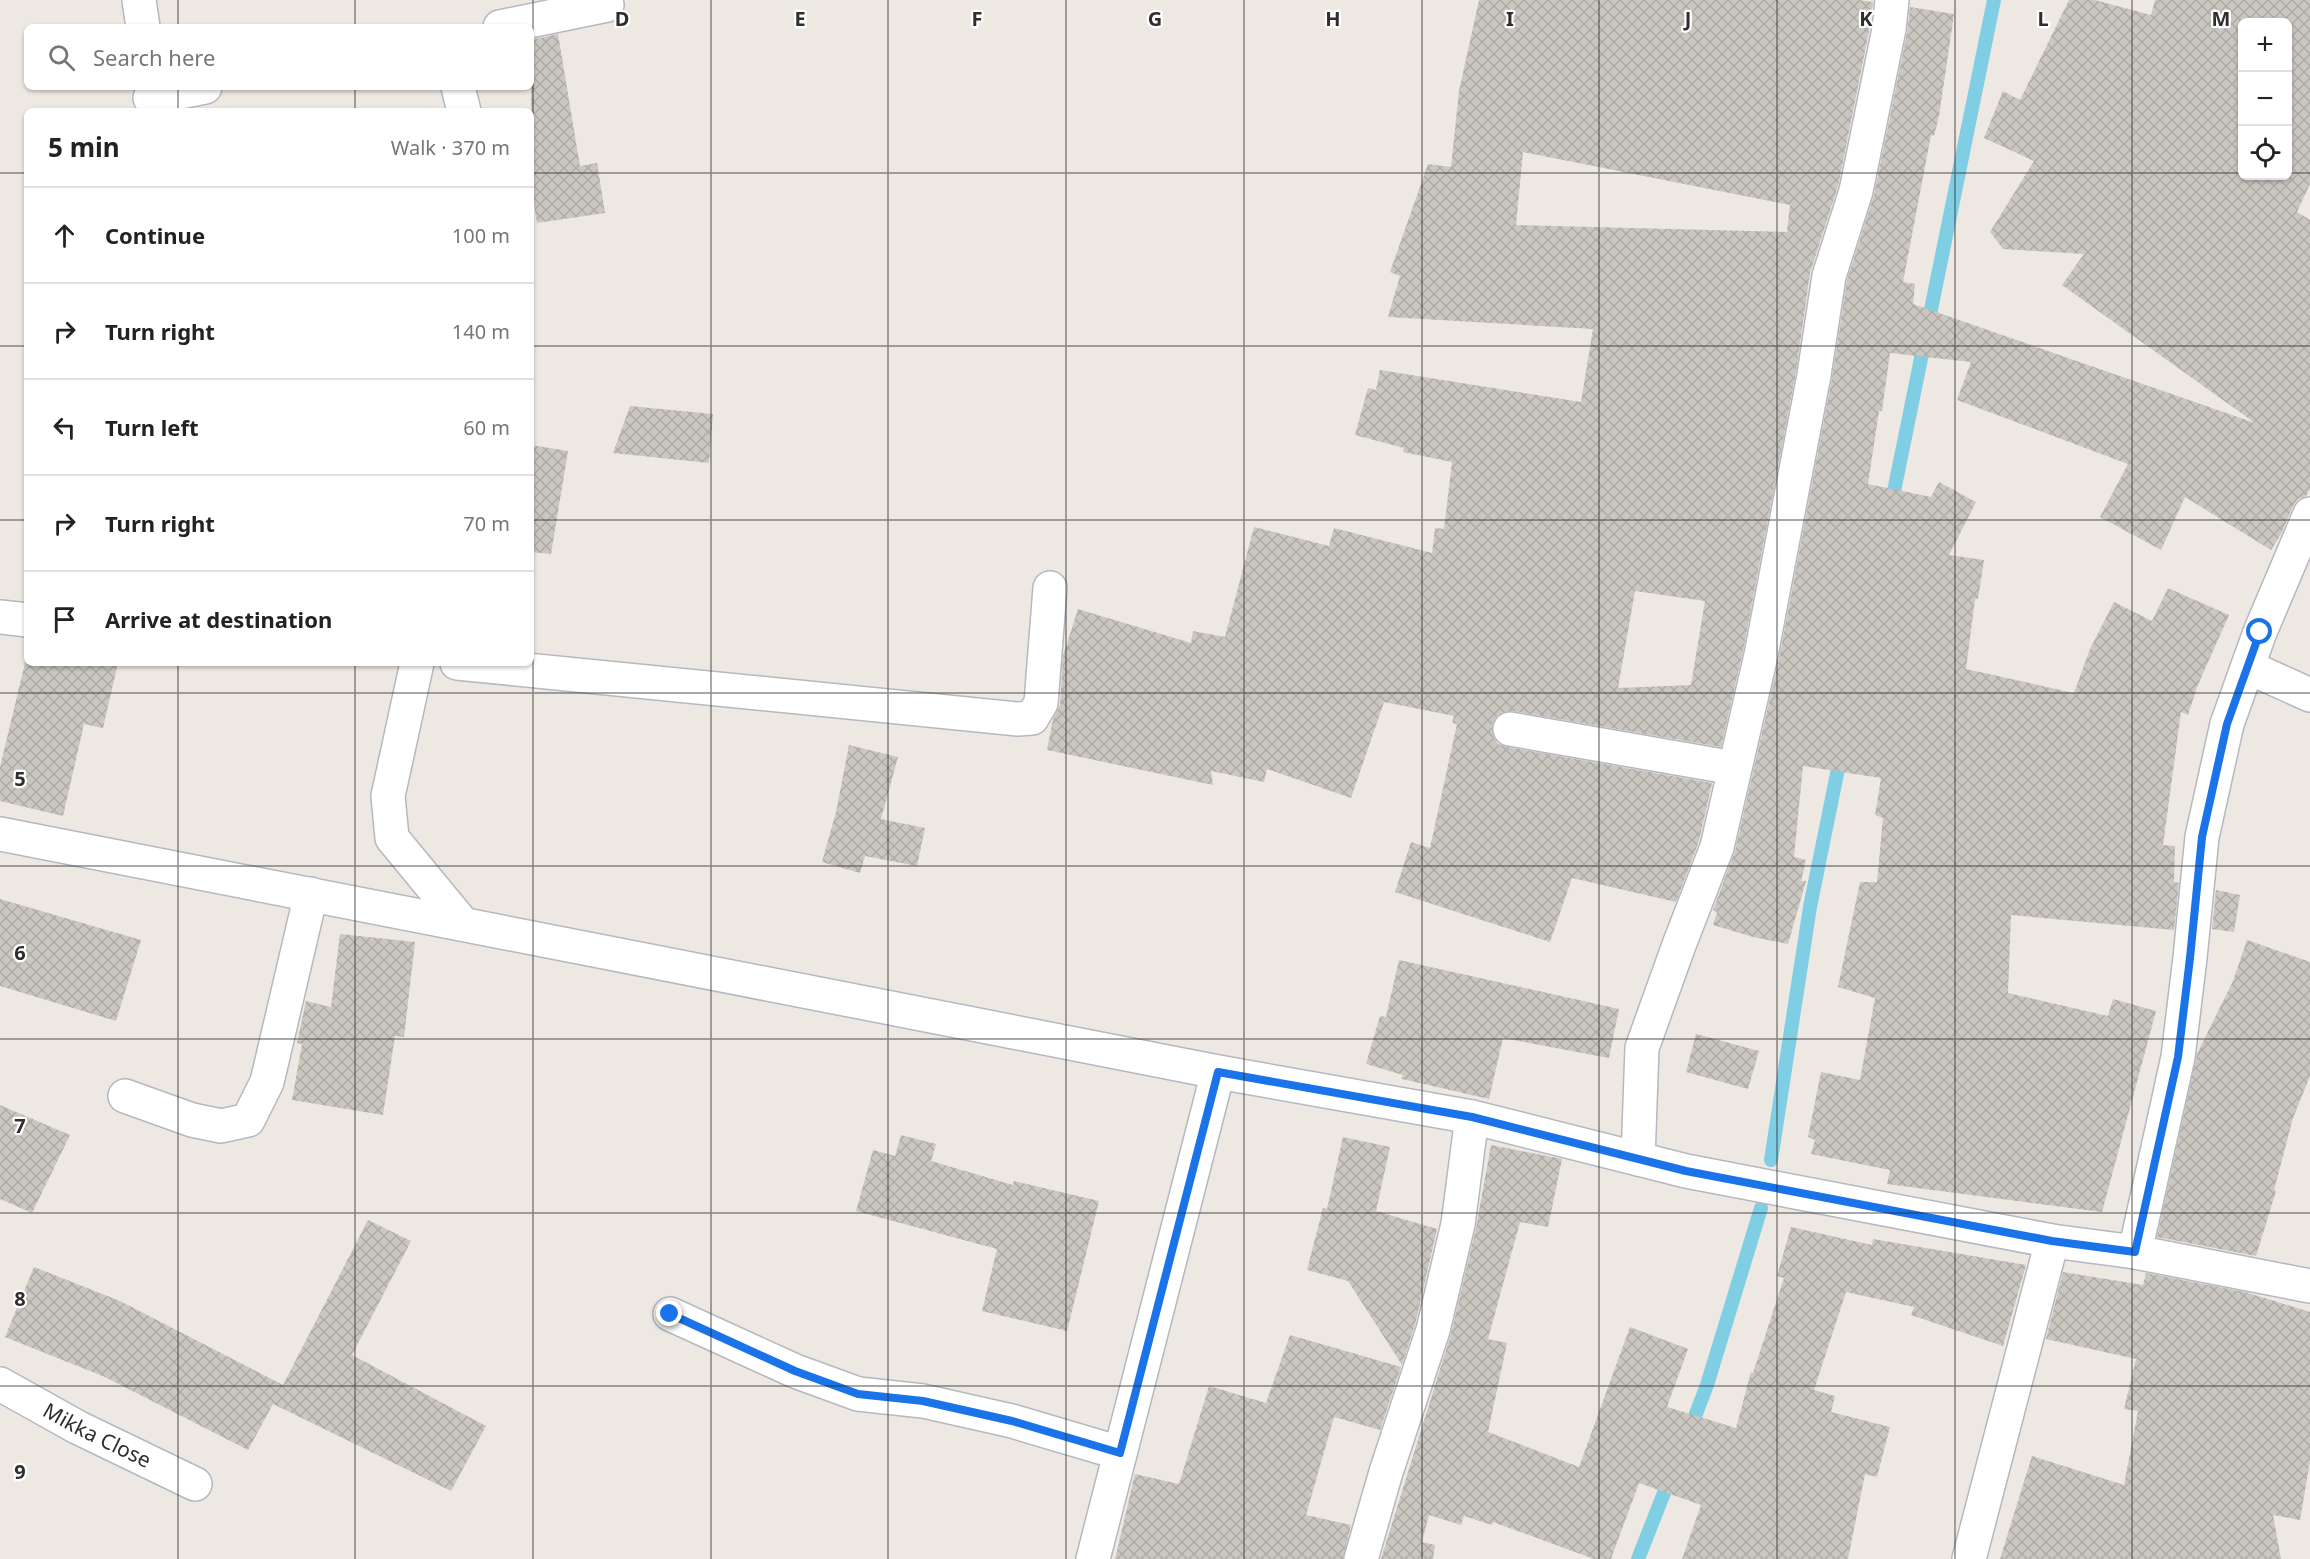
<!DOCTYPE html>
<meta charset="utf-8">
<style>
body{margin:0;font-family:"Noto Sans",sans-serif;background:#f6f6f6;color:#222}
.controls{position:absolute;right:18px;top:18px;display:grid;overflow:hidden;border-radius:9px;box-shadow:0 2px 4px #0004}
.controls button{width:54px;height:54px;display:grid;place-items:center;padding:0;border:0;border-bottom:2px solid #e0e0e0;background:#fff;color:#222;font:30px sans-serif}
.stop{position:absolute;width:18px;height:18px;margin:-14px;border:4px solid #1a73e8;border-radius:50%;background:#fff}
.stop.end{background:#1a73e8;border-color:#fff;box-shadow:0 2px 6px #0008}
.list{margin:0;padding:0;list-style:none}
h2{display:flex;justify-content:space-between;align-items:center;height:78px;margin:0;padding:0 24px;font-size:26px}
h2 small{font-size:20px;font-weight:400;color:#767676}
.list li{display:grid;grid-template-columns:39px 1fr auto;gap:18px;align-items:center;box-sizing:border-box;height:96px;padding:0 24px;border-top:2px solid #e0e0e0}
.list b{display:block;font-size:22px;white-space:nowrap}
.list em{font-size:20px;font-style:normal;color:#767676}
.icon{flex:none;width:33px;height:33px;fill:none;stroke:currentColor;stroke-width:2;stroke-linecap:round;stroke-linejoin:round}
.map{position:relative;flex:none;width:2310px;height:1559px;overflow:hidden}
.search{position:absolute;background:#fff;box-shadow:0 2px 4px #0004;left:24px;top:24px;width:510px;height:66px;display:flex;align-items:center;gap:15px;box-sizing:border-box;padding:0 21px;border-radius:9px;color:#767676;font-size:22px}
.panel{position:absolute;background:#fff;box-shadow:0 2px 4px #0004;left:24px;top:108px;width:510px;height:558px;border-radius:9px}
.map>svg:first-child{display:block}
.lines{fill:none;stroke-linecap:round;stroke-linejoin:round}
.stream{stroke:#80cee4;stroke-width:14}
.building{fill:url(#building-cross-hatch);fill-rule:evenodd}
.street-casing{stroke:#b5b8c0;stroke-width:36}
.street{stroke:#fff;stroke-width:33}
.route{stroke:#1a73e8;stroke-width:8}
.grid{fill:none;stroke:#2e2e2e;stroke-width:1.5;stroke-opacity:0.55}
.labels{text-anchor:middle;stroke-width:4.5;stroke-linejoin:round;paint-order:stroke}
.street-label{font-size:21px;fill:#2e2e2e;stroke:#fff}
.grid-label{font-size:20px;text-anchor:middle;font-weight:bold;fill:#2e2e2e;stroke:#fff;stroke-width:4.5;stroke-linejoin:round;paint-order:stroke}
</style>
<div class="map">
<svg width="2310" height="1559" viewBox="0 0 2310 1559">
<defs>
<pattern id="building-cross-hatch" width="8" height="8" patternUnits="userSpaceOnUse" patternTransform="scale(1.5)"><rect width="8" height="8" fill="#cac6c0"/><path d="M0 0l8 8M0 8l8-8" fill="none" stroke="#aeaaa5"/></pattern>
</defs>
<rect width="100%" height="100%" fill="#eee8e2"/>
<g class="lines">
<g class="stream">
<polyline points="1891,506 1994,0"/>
<polyline points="1771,1160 1810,907 1841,754"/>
<polyline points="1689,1432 1707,1385 1761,1208"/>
<polyline points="1638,1559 1671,1475"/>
</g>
</g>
<g class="building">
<path d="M1479,0H1859L1873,2L1870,26L1838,186L1810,273L1796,372L1743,651L1721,747L1513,711L1503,712L1496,717L1492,725L1493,736L1498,744L1507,747L1712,783L1699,841L1676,902L1572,878L1550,942L1395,892L1411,842L1430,848L1457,724L1452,723L1454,716L1384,702L1351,798L1267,769L1264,782L1211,771L1213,785L1047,750L1053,719L1060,705L1063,656L1078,609L1191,643L1193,631L1225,637L1254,527L1329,546L1334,528L1432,553L1435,528L1444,529L1452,462L1403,452L1404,448L1355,435L1368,388L1376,390L1380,370L1581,402L1593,329L1388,317L1400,276L1390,272L1428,164L1451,167L1459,91ZM1523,152L1790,205L1787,232L1516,225ZM1635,591L1705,601L1691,685L1618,688Z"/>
<path d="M2069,0H2095L2151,15L2155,0H2310V184L2297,212L2310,220V489L2306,496L2298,499L2293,506L2281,534L2271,550L2185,497L2161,550L2100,517L2128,464L1957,400L1971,362L1890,353L1882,411H1879L1868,484L1931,497L1939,482L1976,502L1949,555L1984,560L1978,599H1975L1966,669L2074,693L2090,649L2114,602L2152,621L2168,588L2229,615L2197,687L2188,715L2181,712L2163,845L2175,846L2174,882L2179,883L2174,930L2011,915L2008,993L2108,1016L2113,999L2156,1011L2102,1212L1887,1184L1890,1170L1811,1154L1815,1140L1808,1137L1821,1072L1860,1080L1875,998L1838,987L1860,882H1877L1883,818L1875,815L1881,778L1803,766L1794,857L1806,860L1801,881H1806L1788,944L1753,937L1713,925L1717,912L1713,910L1735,851L1779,659L1832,378L1847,280L1874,195L1907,33L1910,7L1954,14L1939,116L1934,136L1931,135L1903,282L1915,284L1913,304L2255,423L2062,285L2084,254L2003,249L1990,232L2034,161L1984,138L2003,91L2020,100ZM2242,22H2288V176H2242Z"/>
<polygon points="558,34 580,166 597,163 605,213 537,223 531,185 531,40"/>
<polygon points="630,406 713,414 709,463 613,453"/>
<polygon points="531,445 568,451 551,554 531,552"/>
<polygon points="25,663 118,663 103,728 84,724 63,816 0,801 0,767"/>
<polygon points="849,745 898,757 881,819 925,828 917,866 865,856 860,873 822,862 836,812"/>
<polygon points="2216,890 2240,895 2234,932 2212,929"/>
<polygon points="0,899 141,940 116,1021 0,986"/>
<polygon points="340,934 415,942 404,1037 395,1036 383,1115 292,1100 302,1044 297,1043 306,1001 331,1007"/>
<polygon points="2247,940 2310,962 2310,1076 2293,1118 2274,1190 2276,1191 2256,1256 2157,1237 2197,1054 2233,981"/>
<polygon points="1399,960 1619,1009 1609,1058 1503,1038 1489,1099 1402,1079 1403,1075 1366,1064 1380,1016 1386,1017"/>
<polygon points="1696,1034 1759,1051 1748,1089 1686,1072"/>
<polygon points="0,1105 70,1135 32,1213 0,1199"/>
<polygon points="901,1135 936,1144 931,1161 1013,1185 1014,1181 1099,1201 1067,1331 982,1311 997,1249 856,1211 873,1150 895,1156"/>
<polygon points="1343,1137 1390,1147 1376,1211 1437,1229 1415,1325 1402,1365 1348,1281 1307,1270 1323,1208 1327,1209"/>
<polygon points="1491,1145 1562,1159 1548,1227 1520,1222 1488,1339 1507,1343 1488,1432 1579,1467 1630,1327 1688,1349 1667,1407 1736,1428 1751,1372 1753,1373 1784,1278 1777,1276 1791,1227 1872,1245 1873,1239 2026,1265 2003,1346 1911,1315 1914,1307 1846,1292 1814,1390 1835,1396 1831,1412 1890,1427 1877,1477 1865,1474 1848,1559 1682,1559 1701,1505 1639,1483 1611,1559 1594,1559 1493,1522 1492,1525 1464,1516 1461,1525 1429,1515 1422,1542 1435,1545 1433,1559 1381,1559 1451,1334 1476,1228"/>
<polygon points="368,1220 411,1241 352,1355 486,1426 451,1491 273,1404 248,1450 105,1377 5,1337 34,1267 120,1301 283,1385"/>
<polygon points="2063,1272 2143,1285 2146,1273 2245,1292 2310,1312 2310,1461 2300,1520 2273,1515 2281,1559 2000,1559 2032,1456 2124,1485 2138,1411 2124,1409 2136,1359 2046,1339"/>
<polygon points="1290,1335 1401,1367 1380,1430 1334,1417 1306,1515 1351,1525 1343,1559 1115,1559 1135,1474 1179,1484 1209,1386 1266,1403"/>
</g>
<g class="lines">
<defs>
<g id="street">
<polyline points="139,0 143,27"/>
<polyline points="500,27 607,5"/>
<polyline points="458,87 464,111"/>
<polyline points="150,98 205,87"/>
<polyline points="0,617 27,620"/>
<polyline points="417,663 388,796 392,838 463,924"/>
<polyline points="457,663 1018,719 1032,718 1041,703 1050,588"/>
<polyline points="2248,667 2310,695"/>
<polyline points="1510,729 1734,768"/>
<polyline points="0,834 1218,1072 1472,1117 1686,1171 2052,1241 2135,1252 2310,1286"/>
<polyline points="125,1096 192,1120 221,1126 248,1120 267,1082 311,894"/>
<polyline points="1638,1159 1642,1048 1679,945 1717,847 1761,655 1814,375 1829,276 1856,191 1889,29 1892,0"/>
<polyline points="2135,1252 2178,1057 2190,958 2202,837 2227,724 2260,632 2310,514"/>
<polyline points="670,1314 795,1371 858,1394 923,1401 1012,1421 1120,1453"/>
<path id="s1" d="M0,1384L77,1427L195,1484"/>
<polyline points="1093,1559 1218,1072"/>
<polyline points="1361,1559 1386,1472 1433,1330 1458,1224 1472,1117"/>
<polyline points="1969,1559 2052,1241"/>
</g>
</defs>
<use href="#street" class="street-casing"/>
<use href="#street" class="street"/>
</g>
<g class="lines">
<polyline class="route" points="670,1314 795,1371 858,1394 923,1401 1012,1421 1120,1453 1218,1072 1472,1117 1686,1171 2052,1241 2135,1252 2178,1057 2190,958 2202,837 2227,724 2260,632"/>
</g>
<path class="grid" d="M178,0V27M355,0V27M533,0V1559M711,0V1559M888,0V1559M1066,0V1559M1244,0V1559M1422,0V1559M1599,0V1559M1777,0V1559M1955,0V1559M2132,0V1559M178,87V111M355,87V111M0,173H27M531,173H2242M2288,173H2310M0,346H27M531,346H2310M0,520H27M531,520H2310M178,663V1559M355,663V1559M0,693H2310M0,866H2310M0,1039H2310M0,1213H2310M0,1386H2310"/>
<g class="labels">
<g class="street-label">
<text dy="7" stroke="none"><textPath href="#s1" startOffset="110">Mikka Close</textPath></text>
</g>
</g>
<g class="grid-label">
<text x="622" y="26">D</text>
<text x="800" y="26">E</text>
<text x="977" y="26">F</text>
<text x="1155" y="26">G</text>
<text x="1333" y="26">H</text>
<text x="1510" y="26">I</text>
<text x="1688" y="26">J</text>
<text x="1866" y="26">K</text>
<text x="2043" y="26">L</text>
<text x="2221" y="26">M</text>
<text x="20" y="786">5</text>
<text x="20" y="960">6</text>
<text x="20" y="1133">7</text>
<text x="20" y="1306">8</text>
<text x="20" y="1479">9</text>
</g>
</svg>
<div class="controls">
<button>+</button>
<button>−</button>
<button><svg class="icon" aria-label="locate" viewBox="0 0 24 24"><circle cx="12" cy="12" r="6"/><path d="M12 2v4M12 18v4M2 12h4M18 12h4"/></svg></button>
</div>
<div class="stop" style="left:2260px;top:632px"></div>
<div class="stop end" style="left:670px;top:1314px"></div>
<div class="search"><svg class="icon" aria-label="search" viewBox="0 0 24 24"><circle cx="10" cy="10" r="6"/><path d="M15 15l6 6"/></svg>Search here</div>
<section class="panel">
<h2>5 min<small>Walk · 370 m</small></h2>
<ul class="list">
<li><svg class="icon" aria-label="ahead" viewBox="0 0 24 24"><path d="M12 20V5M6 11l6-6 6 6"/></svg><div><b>Continue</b></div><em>100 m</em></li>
<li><svg class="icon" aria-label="right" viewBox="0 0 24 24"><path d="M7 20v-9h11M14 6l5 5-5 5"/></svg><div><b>Turn right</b></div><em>140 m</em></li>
<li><svg class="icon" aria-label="left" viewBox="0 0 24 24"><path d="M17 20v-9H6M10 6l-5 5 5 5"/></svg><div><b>Turn left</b></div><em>60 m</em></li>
<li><svg class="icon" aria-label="right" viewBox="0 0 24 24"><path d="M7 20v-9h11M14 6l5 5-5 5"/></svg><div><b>Turn right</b></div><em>70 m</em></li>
<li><svg class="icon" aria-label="arrive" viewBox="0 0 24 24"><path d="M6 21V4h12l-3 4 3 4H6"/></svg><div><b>Arrive at destination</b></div></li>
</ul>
</section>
</div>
